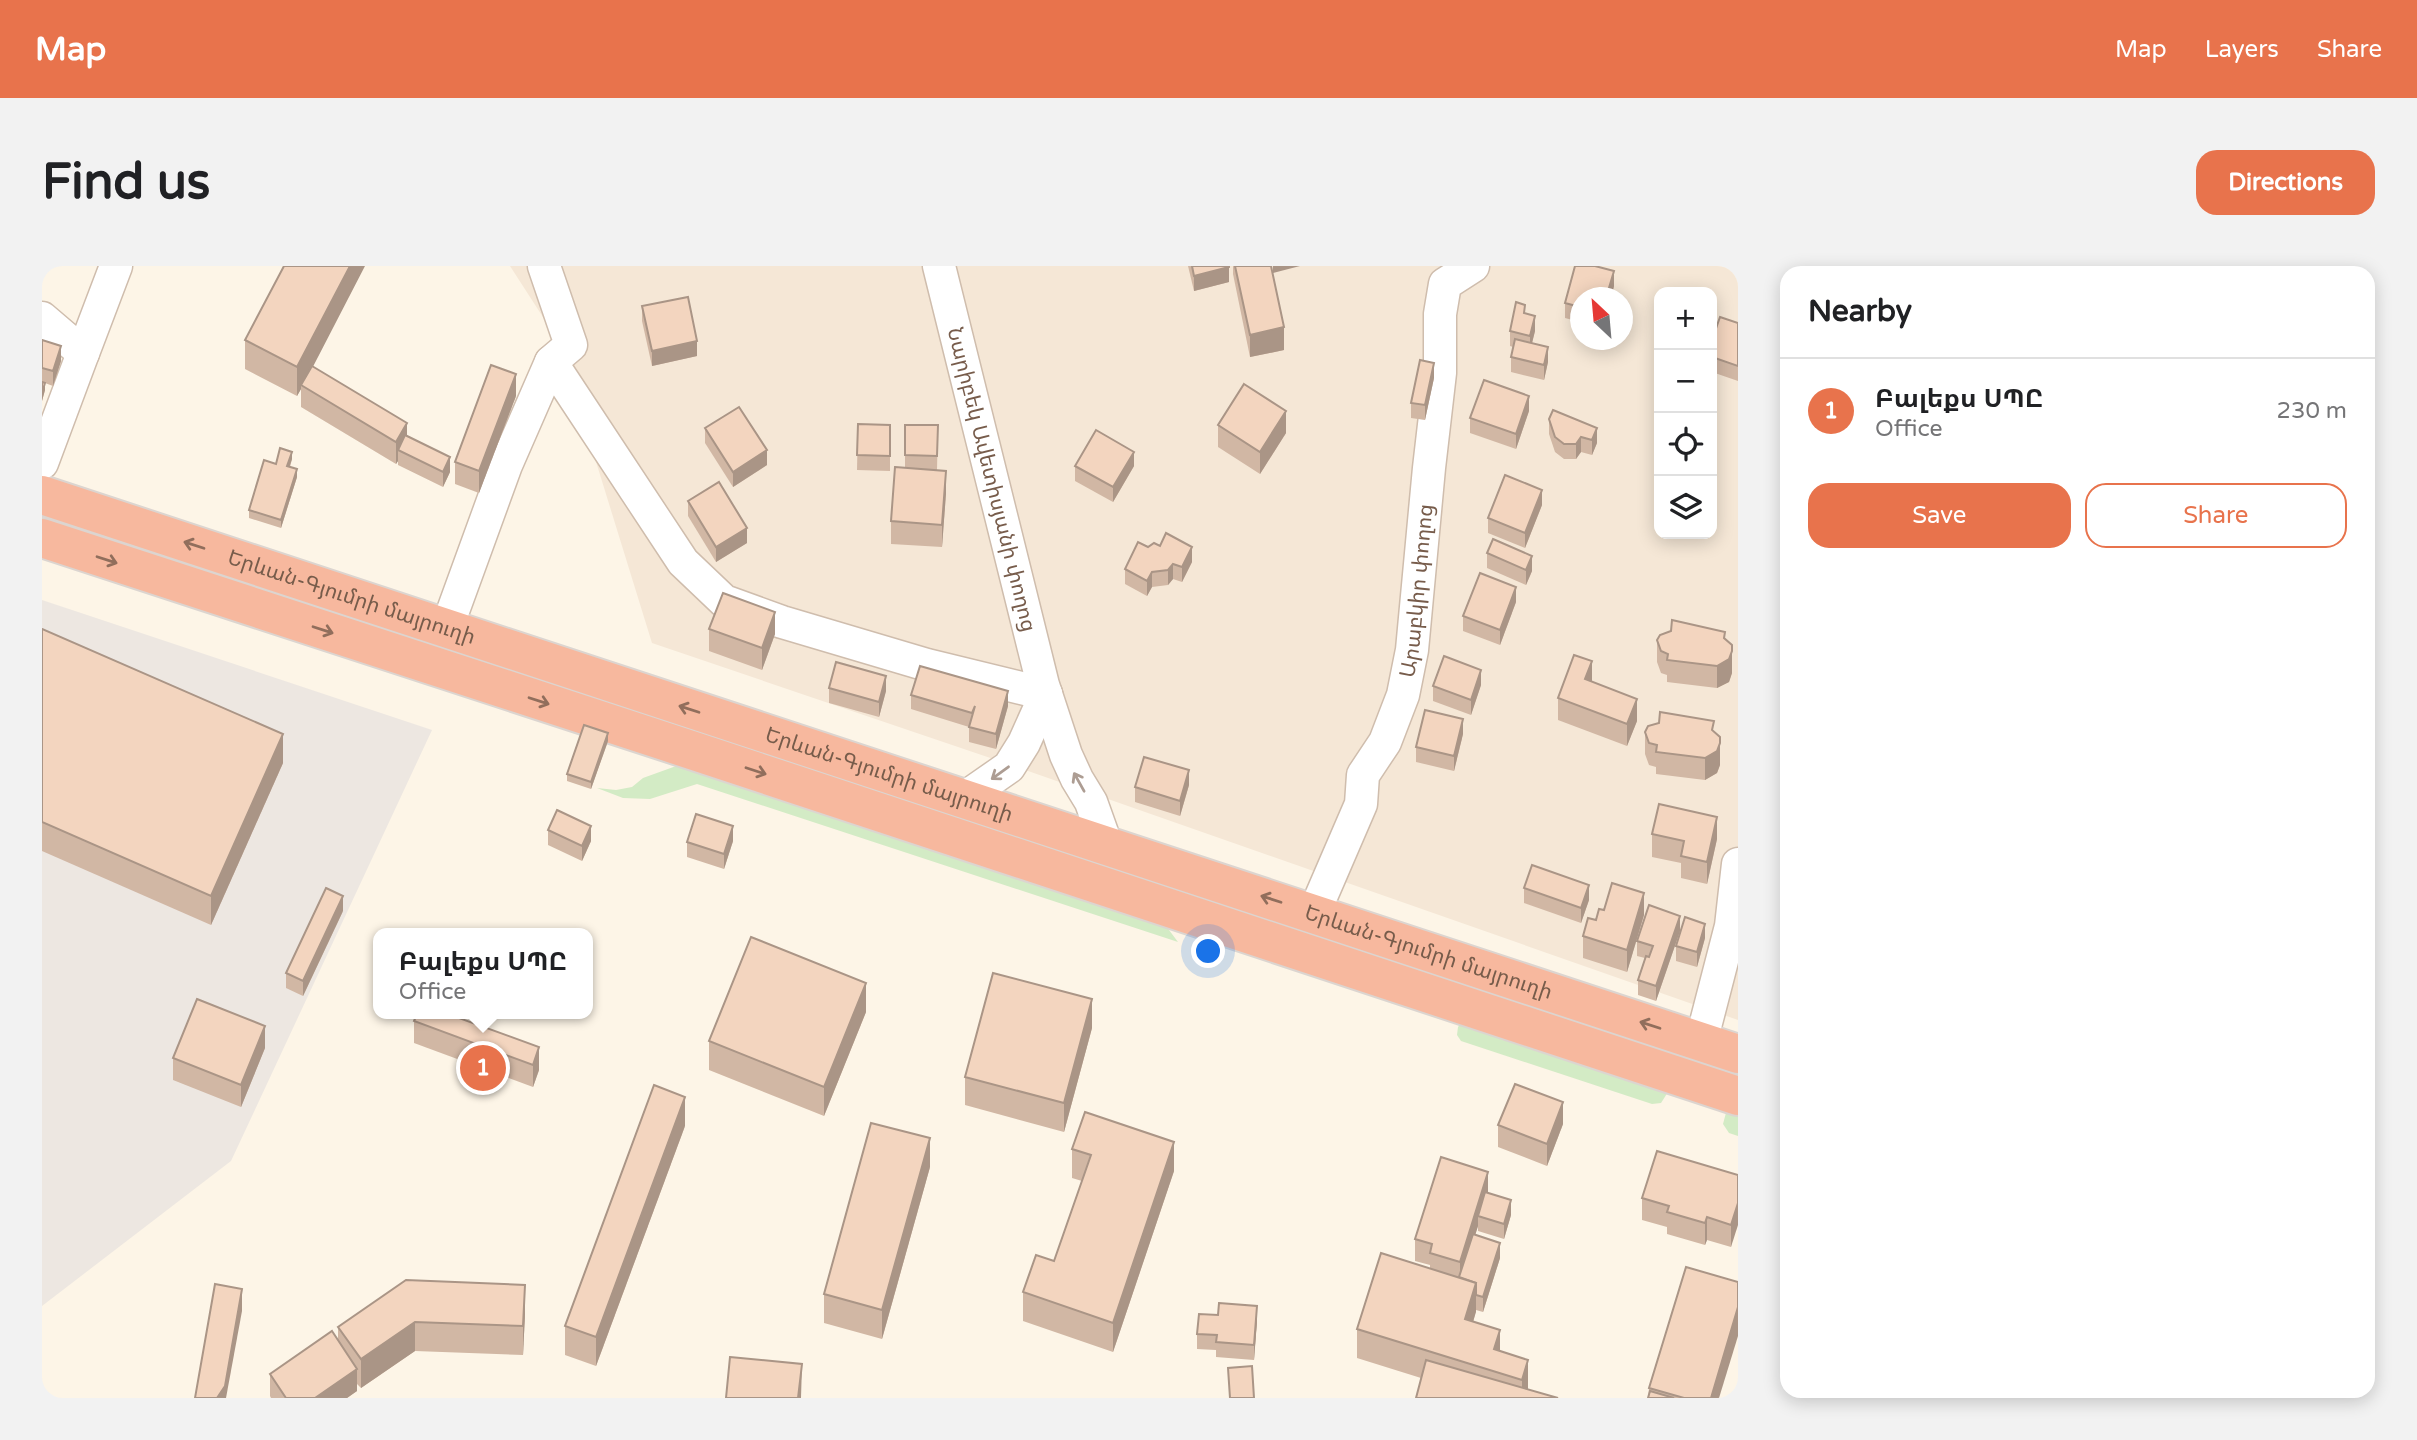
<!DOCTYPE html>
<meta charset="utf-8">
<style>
body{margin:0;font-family:"Varela Round","Noto Sans Armenian",sans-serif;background:#f2f2f2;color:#202124}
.controls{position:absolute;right:21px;top:21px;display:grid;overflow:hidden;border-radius:14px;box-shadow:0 4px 18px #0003}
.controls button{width:63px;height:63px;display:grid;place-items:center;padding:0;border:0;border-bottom:2px solid #e0e0e0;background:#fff;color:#202124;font:35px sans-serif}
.compass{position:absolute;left:1528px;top:21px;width:63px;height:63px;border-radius:50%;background:#fff;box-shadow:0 4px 18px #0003;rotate:334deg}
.you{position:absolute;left:1167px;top:686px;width:24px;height:24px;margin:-18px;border:5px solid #fff;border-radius:50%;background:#1a73e8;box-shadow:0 0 0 10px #1a73e833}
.badge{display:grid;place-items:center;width:46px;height:46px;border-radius:50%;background:#e8734c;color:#fff;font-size:23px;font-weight:700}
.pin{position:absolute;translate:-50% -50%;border:4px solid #fff;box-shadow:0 2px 7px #0006}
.popup{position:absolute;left:331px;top:662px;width:220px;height:91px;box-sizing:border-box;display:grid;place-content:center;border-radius:14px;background:#fff;filter:drop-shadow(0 2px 5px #0005);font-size:23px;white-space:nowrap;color:#757577}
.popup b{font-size:26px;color:#202124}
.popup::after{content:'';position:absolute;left:50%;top:100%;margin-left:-14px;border:14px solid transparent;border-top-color:#fff}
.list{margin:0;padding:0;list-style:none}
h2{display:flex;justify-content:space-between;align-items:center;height:91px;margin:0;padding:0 28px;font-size:30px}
h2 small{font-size:23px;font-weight:400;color:#757577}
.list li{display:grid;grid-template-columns:46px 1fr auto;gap:21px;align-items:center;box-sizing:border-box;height:105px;padding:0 28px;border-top:2px solid #e0e0e0}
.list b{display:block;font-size:26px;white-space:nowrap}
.list p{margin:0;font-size:23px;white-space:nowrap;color:#757577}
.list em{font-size:23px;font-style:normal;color:#757577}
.actions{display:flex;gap:14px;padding:21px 28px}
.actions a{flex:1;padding:16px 0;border:2px solid #e8734c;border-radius:21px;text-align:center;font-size:24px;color:#e8734c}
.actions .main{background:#e8734c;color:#fff}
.icon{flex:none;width:38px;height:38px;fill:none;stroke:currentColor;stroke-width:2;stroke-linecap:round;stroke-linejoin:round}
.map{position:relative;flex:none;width:1696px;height:1132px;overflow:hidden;border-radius:21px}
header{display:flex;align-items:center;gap:42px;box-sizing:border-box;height:98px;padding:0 35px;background:#e8734c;color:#fff}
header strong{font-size:33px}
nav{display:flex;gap:38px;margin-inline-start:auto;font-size:24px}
.intro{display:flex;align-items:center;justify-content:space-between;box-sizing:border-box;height:168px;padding:0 42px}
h1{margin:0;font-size:49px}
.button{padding:18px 32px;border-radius:21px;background:#e8734c;color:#fff;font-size:24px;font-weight:700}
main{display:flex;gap:42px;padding:0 42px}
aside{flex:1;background:#fff;border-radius:21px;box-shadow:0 4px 18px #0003}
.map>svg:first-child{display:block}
.residential{fill:#f5e7d6;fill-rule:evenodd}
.industrial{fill:#ede7e1}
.green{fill:#d3ebc5}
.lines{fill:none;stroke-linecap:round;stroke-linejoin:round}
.minor-casing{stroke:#cfbdad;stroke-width:35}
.highway-casing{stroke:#dcd5d0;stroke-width:42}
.minor{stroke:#fff;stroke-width:32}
.highway{stroke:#f7b89e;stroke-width:38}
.wall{fill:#d1b7a4}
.shaded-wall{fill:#aa9586}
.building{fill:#f3d5bf;stroke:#aa9586;stroke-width:2}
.oneway{stroke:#916e5c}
.oneway2{stroke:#ad9d93}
.labels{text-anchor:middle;stroke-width:6;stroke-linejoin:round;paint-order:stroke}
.street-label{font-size:21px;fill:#775c4b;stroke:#fff9ee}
</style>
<header>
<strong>Map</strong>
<nav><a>Map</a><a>Layers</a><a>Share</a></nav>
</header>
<div class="intro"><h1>Find us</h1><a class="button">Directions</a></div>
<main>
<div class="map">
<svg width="1696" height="1132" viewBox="0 0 1696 1132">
<rect width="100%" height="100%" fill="#fdf5e7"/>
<path class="residential" d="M468,0H1696V754L972,500L610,377L517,76ZM1617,26H1670V268H1617ZM1538,32H1580V74H1538Z"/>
<polygon class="industrial" points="0,334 390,464 189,895 0,1040"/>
<g class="green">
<polygon points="648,495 1124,660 1136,676 655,518 608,533 581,532 555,522 574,524 590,521 601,512"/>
<polygon points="1421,755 1626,826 1619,837 1610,838 1419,775 1415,769 1416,761"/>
<polygon points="1696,839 1696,870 1687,867 1681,858 1685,843"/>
</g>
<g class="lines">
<defs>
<g id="minor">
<path id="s1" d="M897,0L1001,419L1024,489L1035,513L1049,536L1064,578"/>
<polyline points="0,52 41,87 0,197"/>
<polyline points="41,87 74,0"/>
<polyline points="509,96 641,296 682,335 740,356 885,399 1004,428"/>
<polyline points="404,364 464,199 509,96 529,79 502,0"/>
<polyline points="921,533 967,501 982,477 1004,428"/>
<path id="s2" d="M1272,647L1319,538L1321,509L1343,476L1361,429L1370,384L1387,202L1398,107V48L1403,18L1431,0"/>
<polyline points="1659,776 1689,660 1696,598"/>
</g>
<g id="highway">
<path id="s3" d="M0,229L1696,788"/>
<polyline points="0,272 625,476 1696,830"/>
</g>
</defs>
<use href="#minor" class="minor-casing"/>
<use href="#highway" class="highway-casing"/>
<use href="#minor" class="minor"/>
<use href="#highway" class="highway"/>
</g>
<g class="wall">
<polygon points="1146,0 1187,0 1187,16 1152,25"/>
<polygon points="1191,0 1229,0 1242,84 1208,91 1191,8"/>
<polygon points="1533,0 1553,0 1572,5 1572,20 1569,32 1538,32 1538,56 1523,52 1523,37"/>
<polygon points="600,40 655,90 610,100 600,55"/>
<polygon points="1483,47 1493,65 1490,77 1506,96 1502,114 1469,106 1469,91 1471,81 1468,80 1468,65"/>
<polygon points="1696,57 1696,115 1670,106 1670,74"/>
<polygon points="0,74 19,95 11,120 3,117 3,124 0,135"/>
<polygon points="203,74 271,101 365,170 408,206 401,221 356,199 356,195 354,198 259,141 259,123 255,130 203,103"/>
<polygon points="1392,112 1383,154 1369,152 1369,137"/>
<polygon points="474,130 437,227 413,218 413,196"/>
<polygon points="1487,145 1474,183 1428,167 1428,152"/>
<polygon points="1507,153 1555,177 1550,189 1539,186 1534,193 1522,193 1513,186 1507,168"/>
<polygon points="816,158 848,159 848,205 815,204"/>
<polygon points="863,159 896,159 895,204 904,227 900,281 849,278 849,255 863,202"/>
<polygon points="1176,159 1244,167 1218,208 1176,181"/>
<polygon points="663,162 725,199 691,221 663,177"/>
<polygon points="250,193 248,201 255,211 239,262 207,252 207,244 234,198"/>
<polygon points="1033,200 1092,200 1071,236 1033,215"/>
<polygon points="646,235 705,277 674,296 646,250"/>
<polygon points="1500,239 1483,282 1446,267 1446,252"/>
<polygon points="1106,281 1150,296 1140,316 1131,313 1126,319 1110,321 1105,330 1083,318 1083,303"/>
<polygon points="1445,287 1490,305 1484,319 1445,302"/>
<polygon points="1474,336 1458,379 1421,365 1421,350"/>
<polygon points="0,363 241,497 169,659 0,585"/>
<polygon points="667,363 733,368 720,404 667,385"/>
<polygon points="1683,373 1690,407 1687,416 1675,422 1625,416 1625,409 1619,407 1615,396 1615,374"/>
<polygon points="1550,415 1595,455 1585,480 1516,454 1516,432"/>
<polygon points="1439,419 1429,449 1391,435 1391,420"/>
<polygon points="787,422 844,425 837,451 787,437"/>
<polygon points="869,429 966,440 954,483 927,476 927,461 869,443"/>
<polygon points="1672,465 1678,499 1675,507 1663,514 1614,508 1614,501 1607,499 1603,488 1603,466"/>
<polygon points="1421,468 1412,505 1374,496 1374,481"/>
<polygon points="566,475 549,523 525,515 525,508"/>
<polygon points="1147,519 1138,550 1093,536 1093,521"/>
<polygon points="506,564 549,575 540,595 506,579"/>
<polygon points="1610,568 1675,573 1665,618 1639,612 1639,597 1610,591"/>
<polygon points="691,575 682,603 645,591 645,576"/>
<polygon points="1482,622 1547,634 1539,657 1482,637"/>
<polygon points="1562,644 1602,649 1585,706 1541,692 1541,670"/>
<polygon points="301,645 261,730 244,722 244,707"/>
<polygon points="1638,665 1614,735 1596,729 1596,714 1603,692 1595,690 1595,675"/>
<polygon points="1663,672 1655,701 1634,695 1634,680"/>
<polygon points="824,746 782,850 667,804 667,775"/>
<polygon points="372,755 497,781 497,804 491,821 372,777"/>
<polygon points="1050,762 1022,866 923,839 923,811"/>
<polygon points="223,782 199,841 131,814 131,792"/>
<polygon points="1521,858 1505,900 1456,881 1456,859"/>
<polygon points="643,860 554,1100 523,1089 523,1060"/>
<polygon points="1030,883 1132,905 1071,1086 981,1055 981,1026 1012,995 1040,915 1030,912"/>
<polygon points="888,901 840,1073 782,1057 782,1028"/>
<polygon points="1696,909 1689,981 1665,974 1663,979 1625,968 1625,961 1600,954 1600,932"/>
<polygon points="1446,927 1469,949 1462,973 1436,965 1436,960 1433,969 1458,992 1441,1046 1434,1044 1431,1056 1458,1085 1486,1123 1379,1112 1315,1092 1315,1063 1388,1002 1388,999 1373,995 1373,973"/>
<polygon points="483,1048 481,1089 373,1085 319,1122 315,1118 315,1125 305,1132 229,1132 228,1130 228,1108 296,1075 296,1061"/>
<polygon points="1215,1055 1212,1094 1174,1091 1174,1084 1155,1083 1155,1068"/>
<polygon points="1607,1122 1677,1132 1606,1132"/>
</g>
<g class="shaded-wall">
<polygon points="308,0 323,0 261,120 259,119 259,123 255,130 255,101"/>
<polygon points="1231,0 1258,0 1231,7"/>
<polygon points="1187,1 1187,16 1152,25 1152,10"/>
<polygon points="1572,5 1572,20 1569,32 1564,32"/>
<polygon points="1493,50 1493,65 1488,85 1488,70"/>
<polygon points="1242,61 1242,84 1208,91 1208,69"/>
<polygon points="655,75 655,90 610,100 610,85"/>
<polygon points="19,80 19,95 11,120 11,105"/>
<polygon points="1506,81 1506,96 1502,114 1502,99"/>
<polygon points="1392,97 1392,112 1383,154 1383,139"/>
<polygon points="474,108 474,130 437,227 437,205"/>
<polygon points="3,117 3,124 0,135 0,127"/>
<polygon points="1487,130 1487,145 1474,183 1474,168"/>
<polygon points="1244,145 1244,167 1218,208 1218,186"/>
<polygon points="365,157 365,179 356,184 356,195 354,198 354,176"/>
<polygon points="1555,162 1555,177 1550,189 1550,174"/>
<polygon points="1539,171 1539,186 1534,193 1534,178"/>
<polygon points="725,184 725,199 691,221 691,206"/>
<polygon points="250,186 250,193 245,208 245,200"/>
<polygon points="1092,186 1092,200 1071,236 1071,221"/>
<polygon points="408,191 408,206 401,221 401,206"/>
<polygon points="255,203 255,211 239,262 239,254"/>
<polygon points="904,205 904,227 900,281 900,259"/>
<polygon points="1500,224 1500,239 1483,282 1483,267"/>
<polygon points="705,262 705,277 674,296 674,281"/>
<polygon points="1150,281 1150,296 1140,316 1140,301"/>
<polygon points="1490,290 1490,305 1484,319 1484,304"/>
<polygon points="1131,298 1131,313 1126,319 1126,304"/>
<polygon points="1110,306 1110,321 1105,330 1105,315"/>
<polygon points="1474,321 1474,336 1458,379 1458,364"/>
<polygon points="733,346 733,368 720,404 720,382"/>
<polygon points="1690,385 1690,407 1687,416 1675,422 1675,400"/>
<polygon points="1550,395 1550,417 1543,413"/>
<polygon points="1439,404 1439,419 1429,449 1429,434"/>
<polygon points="844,410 844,425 837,451 837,436"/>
<polygon points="966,425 966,440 954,483 954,468"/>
<polygon points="1595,433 1595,455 1585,480 1585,458"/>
<polygon points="1421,453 1421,468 1412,505 1412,490"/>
<polygon points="566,467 566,475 549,523 549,516"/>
<polygon points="241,468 241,497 169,659 169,630"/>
<polygon points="1678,477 1678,499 1675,507 1663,514 1663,492"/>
<polygon points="1147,504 1147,519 1138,550 1138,535"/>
<polygon points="1675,551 1675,573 1665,618 1665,596"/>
<polygon points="549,560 549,575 540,595 540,580"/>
<polygon points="691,560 691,575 682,603 682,588"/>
<polygon points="1547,619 1547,634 1539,657 1539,642"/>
<polygon points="1602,627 1602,649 1585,706 1585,684"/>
<polygon points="301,630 301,645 261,730 261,715"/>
<polygon points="1638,650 1638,665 1614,735 1614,720"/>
<polygon points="1663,658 1663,672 1655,701 1655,686"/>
<polygon points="824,717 824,746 782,850 782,821"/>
<polygon points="1050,733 1050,762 1022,866 1022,837"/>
<polygon points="223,760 223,782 199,841 199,819"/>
<polygon points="497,781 497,804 491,821 491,799"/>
<polygon points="643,831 643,860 554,1100 554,1071"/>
<polygon points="1521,836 1521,858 1505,900 1505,878"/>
<polygon points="888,872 888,901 840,1073 840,1044"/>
<polygon points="1132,876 1132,905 1071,1086 1071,1057"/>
<polygon points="1446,906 1446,928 1436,950 1436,960 1418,1018 1418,996"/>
<polygon points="1469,934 1469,949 1462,973 1462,958"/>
<polygon points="1696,937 1696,959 1689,981 1689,959"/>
<polygon points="1665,951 1665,974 1663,979 1663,957"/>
<polygon points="1458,977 1458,992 1441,1046 1441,1031"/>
<polygon points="1434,1017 1434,1046 1423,1082 1423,1053"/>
<polygon points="483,1019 483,1048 481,1089 481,1060"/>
<polygon points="200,1023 200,1045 184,1132 175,1132"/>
<polygon points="1215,1040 1215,1055 1212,1094 1212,1079"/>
<polygon points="1696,1041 1696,1070 1677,1132 1669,1132"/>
<polygon points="373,1056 373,1085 319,1122 319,1093"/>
<polygon points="1458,1064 1458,1093 1452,1083"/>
<polygon points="1486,1094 1486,1123 1483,1132 1480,1132 1480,1114"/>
<polygon points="760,1098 759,1132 756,1132"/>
<polygon points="315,1103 315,1125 305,1132 273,1132"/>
</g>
<g class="building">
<polygon points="242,0 308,0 255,101 203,74"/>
<polygon points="1150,0 1187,0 1187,1 1152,10"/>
<polygon points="1193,0 1229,0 1242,61 1208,69"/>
<polygon points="1533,0 1553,0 1572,5 1564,32 1538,32 1538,41 1523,37"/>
<polygon points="646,31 655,75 610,85 600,40"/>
<polygon points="1474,36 1483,39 1482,47 1493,50 1488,70 1468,65"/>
<polygon points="1678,51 1696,57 1696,100 1670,91 1670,74"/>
<polygon points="1473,73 1506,81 1502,99 1469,91"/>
<polygon points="0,74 19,80 11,105 0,102"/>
<polygon points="1378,94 1392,97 1383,139 1369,137"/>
<polygon points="449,99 474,108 437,205 413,196"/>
<polygon points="270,100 365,157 354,176 259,119"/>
<polygon points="1442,114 1487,130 1474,168 1428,152"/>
<polygon points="0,116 3,117 0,127"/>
<polygon points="1202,118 1244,145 1218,186 1176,159"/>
<polygon points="697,141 725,184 691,206 663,162"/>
<polygon points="1511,144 1555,162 1550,174 1539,171 1534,178 1522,178 1513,171 1507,153"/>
<polygon points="816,158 848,159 848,190 815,189"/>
<polygon points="863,159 896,159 895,190 863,189"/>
<polygon points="1054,164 1092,186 1071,221 1033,200"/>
<polygon points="363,169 408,191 401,206 356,184"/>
<polygon points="238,182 250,186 245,200 255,203 239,254 207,244 222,194 234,198"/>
<polygon points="853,201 904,205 900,259 849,255"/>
<polygon points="1463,209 1500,224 1483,267 1446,252"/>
<polygon points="677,216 705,262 674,281 646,235"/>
<polygon points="1124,267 1150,281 1140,301 1131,298 1126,304 1110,306 1105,315 1083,303 1096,276 1106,281 1112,277 1118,280"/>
<polygon points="1451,273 1490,290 1484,304 1445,287"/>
<polygon points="1438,307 1474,321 1458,364 1421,350"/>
<polygon points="681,327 733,346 720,382 667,363"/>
<polygon points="1630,354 1683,366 1682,372 1690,379 1690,385 1687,393 1675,400 1625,394 1626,388 1619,385 1615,374 1618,369 1629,365"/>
<polygon points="0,363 241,468 169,630 0,556"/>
<polygon points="1532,389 1550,395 1543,413 1595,433 1585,458 1516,432"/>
<polygon points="1402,390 1439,404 1429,434 1391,420"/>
<polygon points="794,396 844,410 837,436 787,422"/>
<polygon points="878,400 966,425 954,468 927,461 933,440 930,447 869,429"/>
<polygon points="1383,444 1421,453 1412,490 1374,481"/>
<polygon points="1618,446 1672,455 1670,464 1678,471 1678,477 1675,485 1663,492 1614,486 1615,479 1607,477 1603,466 1606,460 1617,457"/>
<polygon points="542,459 566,467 549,516 525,508"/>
<polygon points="1102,491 1147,504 1138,535 1093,521"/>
<polygon points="1617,538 1675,551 1665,596 1639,590 1642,575 1610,568"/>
<polygon points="515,544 549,560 540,580 506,564"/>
<polygon points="654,548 691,560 682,588 645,576"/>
<polygon points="1490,599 1547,619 1539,642 1482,622"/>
<polygon points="1570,617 1602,627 1585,684 1541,670 1546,652 1554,654 1557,643 1562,644"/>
<polygon points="284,622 301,630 261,715 244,707"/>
<polygon points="1607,639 1638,650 1614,720 1596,714 1604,690 1607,691 1611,680 1595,675"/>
<polygon points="1643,651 1663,658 1655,686 1634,680"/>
<polygon points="709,671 824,717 782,821 667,775"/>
<polygon points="951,707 1050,733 1022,837 923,811"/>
<polygon points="155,733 223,760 199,819 131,792"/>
<polygon points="375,748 406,748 497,781 491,799 372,755"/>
<polygon points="1473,818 1521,836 1505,878 1456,859"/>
<polygon points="612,819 643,831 554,1071 523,1060"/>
<polygon points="1043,846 1132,876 1071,1057 981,1026 994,989 1012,995 1049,889 1030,883"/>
<polygon points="829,857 888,872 840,1044 782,1028"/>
<polygon points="1615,885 1696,909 1696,937 1689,959 1665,951 1663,957 1625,946 1627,940 1600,932"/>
<polygon points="1399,891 1446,906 1418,996 1388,987 1390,978 1373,973"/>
<polygon points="1443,926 1469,934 1462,958 1436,950"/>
<polygon points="1431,968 1458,977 1441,1031 1434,1029 1434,1017 1417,1011"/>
<polygon points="1339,987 1434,1017 1423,1053 1458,1064 1452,1083 1486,1094 1480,1114 1315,1063"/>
<polygon points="1644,1001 1696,1016 1696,1041 1669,1132 1642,1132 1607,1122"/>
<polygon points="364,1014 483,1019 481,1060 373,1056 319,1093 296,1061"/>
<polygon points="173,1018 200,1023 183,1120 175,1132 153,1132"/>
<polygon points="1177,1037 1215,1040 1212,1079 1174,1076 1175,1069 1155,1068 1157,1048 1176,1049"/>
<polygon points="290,1065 315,1103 273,1132 244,1132 228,1108"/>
<polygon points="688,1091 760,1098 756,1132 684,1132"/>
<polygon points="1384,1094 1516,1132 1374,1132"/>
<polygon points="1210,1100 1212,1132 1188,1132 1186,1102"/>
<polygon points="1608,1125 1632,1132 1606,1132"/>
</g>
<defs><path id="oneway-shaft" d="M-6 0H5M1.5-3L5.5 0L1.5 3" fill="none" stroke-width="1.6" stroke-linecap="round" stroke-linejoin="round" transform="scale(1.75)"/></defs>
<g class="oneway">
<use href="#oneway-shaft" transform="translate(152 279) rotate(-162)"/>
<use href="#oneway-shaft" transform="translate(65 294) rotate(18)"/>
<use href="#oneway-shaft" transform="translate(281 364) rotate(18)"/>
<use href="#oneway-shaft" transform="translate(497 435) rotate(18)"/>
<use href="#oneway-shaft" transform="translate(647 443) rotate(-162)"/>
<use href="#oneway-shaft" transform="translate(714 505) rotate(18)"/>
<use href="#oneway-shaft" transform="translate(1229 633) rotate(-162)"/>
<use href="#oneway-shaft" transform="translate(1608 759) rotate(-162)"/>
</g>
<g class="oneway2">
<use href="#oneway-shaft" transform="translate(958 507) rotate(144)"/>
<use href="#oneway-shaft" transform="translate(1037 516) rotate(-119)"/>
</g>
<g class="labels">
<g class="street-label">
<text dy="7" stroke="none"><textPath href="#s1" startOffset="220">Նարիբեկ Ավետիսյանի փողոց</textPath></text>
<text dy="7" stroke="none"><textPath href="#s2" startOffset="343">Արաբկիր փողոց</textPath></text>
<text dy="7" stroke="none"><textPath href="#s3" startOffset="326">Երևան-Գյումրի մայրուղի</textPath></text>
<text dy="7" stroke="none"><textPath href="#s3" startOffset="892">Երևան-Գյումրի մայրուղի</textPath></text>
<text dy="7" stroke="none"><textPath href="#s3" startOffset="1460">Երևան-Գյումրի մայրուղի</textPath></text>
</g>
</g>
</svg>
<div class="controls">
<button>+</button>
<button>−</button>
<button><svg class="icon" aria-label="locate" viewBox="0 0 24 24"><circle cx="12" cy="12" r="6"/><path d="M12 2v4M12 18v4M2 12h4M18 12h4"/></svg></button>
<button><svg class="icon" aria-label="layers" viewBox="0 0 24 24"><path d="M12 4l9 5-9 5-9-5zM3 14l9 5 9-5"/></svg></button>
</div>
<svg class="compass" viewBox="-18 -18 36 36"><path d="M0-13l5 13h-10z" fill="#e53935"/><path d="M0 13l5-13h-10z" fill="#757577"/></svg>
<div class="you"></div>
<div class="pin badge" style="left:441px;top:802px">1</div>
<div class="popup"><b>Բալեքս ՍՊԸ</b>Office</div>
</div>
<aside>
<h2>Nearby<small></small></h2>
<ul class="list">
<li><span class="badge">1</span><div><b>Բալեքս ՍՊԸ</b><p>Office</p></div><em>230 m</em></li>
</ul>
<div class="actions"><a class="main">Save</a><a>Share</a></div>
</aside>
</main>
